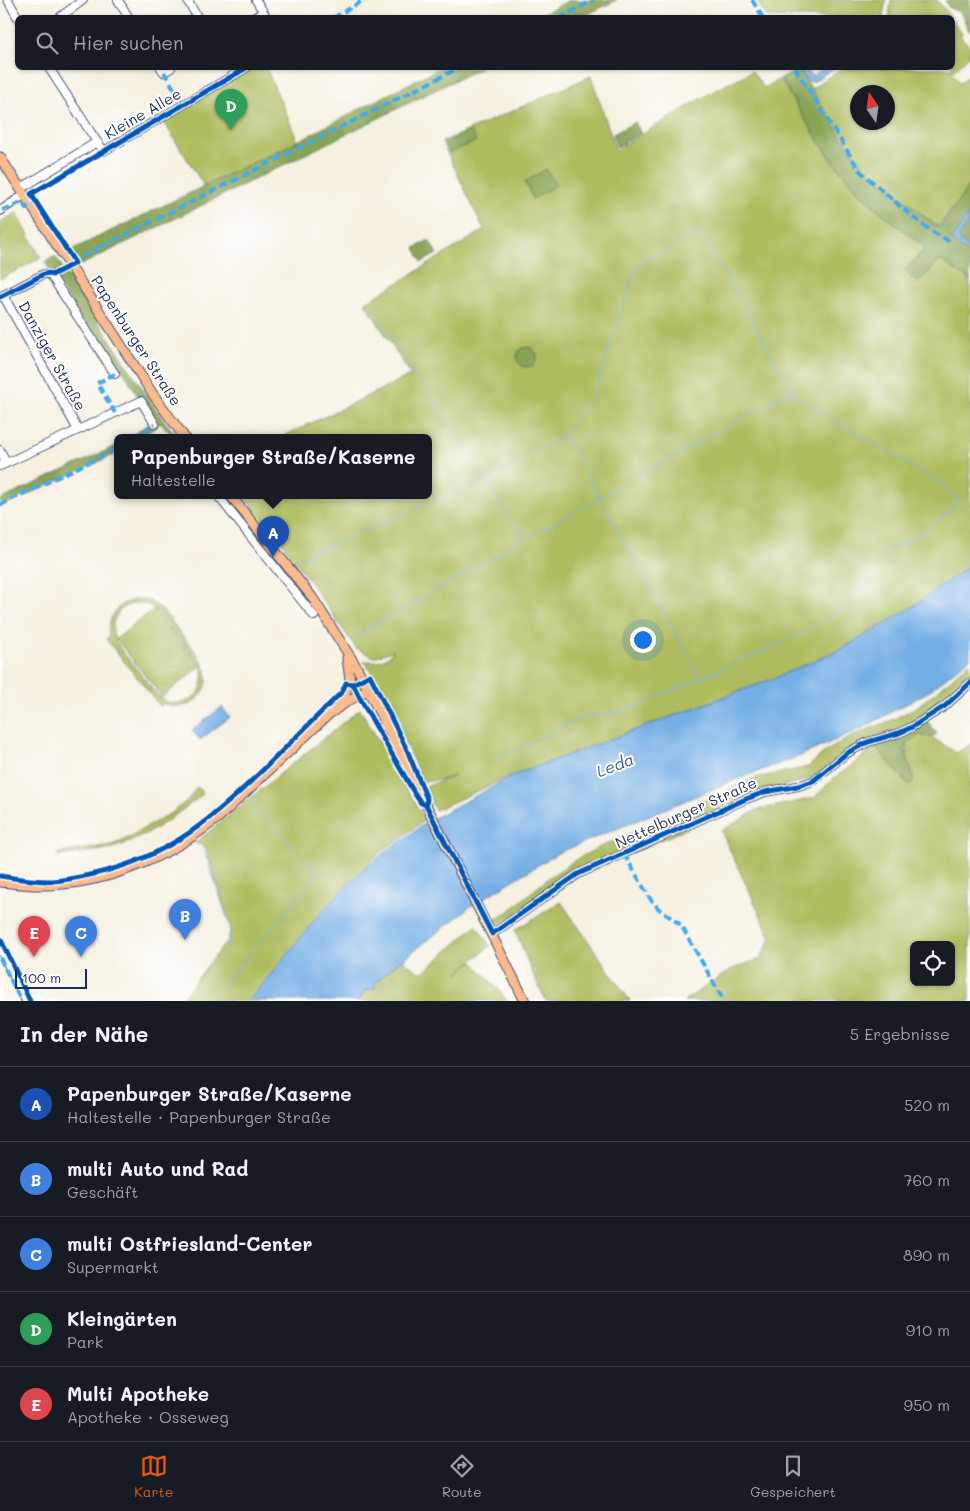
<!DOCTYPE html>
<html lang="de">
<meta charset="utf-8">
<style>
body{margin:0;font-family:Mali,sans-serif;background:#242831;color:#f1f3f6}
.controls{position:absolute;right:15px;bottom:15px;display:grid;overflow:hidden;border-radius:8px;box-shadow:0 1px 4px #0004}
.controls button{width:45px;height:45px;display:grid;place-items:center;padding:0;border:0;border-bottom:1px solid #363941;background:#171b24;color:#f1f3f6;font:25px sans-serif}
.compass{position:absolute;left:850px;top:85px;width:45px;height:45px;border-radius:50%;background:#171b24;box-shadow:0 1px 4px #0004;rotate:347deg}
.scale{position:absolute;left:15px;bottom:12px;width:72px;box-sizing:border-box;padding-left:5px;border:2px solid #1b2f5e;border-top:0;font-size:14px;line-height:18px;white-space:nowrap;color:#1b2f5e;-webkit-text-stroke:4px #fff;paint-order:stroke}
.you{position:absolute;left:642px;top:639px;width:18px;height:18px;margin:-12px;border:4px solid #fff;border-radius:50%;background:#1a73e8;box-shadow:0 0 0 8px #1a73e833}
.badge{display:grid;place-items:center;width:32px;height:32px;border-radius:50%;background:#ea580c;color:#fff;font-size:16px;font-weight:700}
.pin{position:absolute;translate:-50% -41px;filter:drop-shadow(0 1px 2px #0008)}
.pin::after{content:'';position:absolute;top:26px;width:18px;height:15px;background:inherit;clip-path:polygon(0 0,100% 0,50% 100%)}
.popup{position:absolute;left:114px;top:434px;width:318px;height:65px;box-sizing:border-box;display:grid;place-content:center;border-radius:8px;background:#171b24;filter:drop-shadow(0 1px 4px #0005);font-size:16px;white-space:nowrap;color:#9ea1a6}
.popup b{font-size:19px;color:#f1f3f6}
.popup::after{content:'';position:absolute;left:50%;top:100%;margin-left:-10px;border:10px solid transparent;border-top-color:#171b24}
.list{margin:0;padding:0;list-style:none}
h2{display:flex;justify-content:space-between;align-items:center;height:65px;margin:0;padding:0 20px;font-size:21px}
h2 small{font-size:16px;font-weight:400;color:#9ea1a6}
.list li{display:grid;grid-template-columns:32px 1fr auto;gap:15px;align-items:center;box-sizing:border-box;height:75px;padding:0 20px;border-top:1px solid #363941}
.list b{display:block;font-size:19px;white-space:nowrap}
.list p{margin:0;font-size:16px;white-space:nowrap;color:#9ea1a6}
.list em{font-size:16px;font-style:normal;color:#9ea1a6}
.icon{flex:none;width:28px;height:28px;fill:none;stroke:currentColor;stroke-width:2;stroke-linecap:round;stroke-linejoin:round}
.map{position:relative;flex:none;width:970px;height:1001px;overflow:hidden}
.search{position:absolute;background:#171b24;box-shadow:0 1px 4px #0004;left:15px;right:15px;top:15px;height:55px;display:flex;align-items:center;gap:12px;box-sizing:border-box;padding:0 18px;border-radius:8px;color:#9ea1a6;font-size:19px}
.sheet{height:440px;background:#171b24}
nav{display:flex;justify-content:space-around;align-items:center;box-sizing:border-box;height:70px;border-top:1px solid #363941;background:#171b24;font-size:14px;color:#9ea1a6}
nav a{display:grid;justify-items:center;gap:2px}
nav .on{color:#ea580c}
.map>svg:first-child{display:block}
.green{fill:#aebc5e;stroke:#64765e;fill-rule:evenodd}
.forest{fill:#8aa455;stroke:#526a5a}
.water{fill:#73aee4;stroke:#476ea1}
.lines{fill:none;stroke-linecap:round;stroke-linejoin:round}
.stream{stroke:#73aee4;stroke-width:1}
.minor-casing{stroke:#3c4c72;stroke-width:10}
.major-casing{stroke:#3c4c72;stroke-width:11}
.minor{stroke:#fff;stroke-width:8}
.major{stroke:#fbbb8d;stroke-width:9}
.quiet{stroke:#3fa9f5;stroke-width:4;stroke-dasharray:8 4;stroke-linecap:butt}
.cycleway-casing{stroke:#fff;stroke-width:8}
.cycleway{stroke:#0057b8;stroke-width:5}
.labels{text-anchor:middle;stroke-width:4;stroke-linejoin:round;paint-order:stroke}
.street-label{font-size:15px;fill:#1b2f5e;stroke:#fff}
.water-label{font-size:16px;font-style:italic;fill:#3a5b8d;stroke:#fff}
</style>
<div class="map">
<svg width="970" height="1001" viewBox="0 0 970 1001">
<rect width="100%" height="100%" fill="#fff"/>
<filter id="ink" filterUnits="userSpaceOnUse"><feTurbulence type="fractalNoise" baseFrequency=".02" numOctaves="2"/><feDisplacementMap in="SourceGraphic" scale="10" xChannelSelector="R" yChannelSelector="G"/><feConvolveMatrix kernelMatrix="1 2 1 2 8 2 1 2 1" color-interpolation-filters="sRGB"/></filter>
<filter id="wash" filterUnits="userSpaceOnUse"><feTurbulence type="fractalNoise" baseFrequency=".0096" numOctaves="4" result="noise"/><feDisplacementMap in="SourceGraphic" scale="20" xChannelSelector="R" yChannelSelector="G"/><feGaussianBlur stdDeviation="1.12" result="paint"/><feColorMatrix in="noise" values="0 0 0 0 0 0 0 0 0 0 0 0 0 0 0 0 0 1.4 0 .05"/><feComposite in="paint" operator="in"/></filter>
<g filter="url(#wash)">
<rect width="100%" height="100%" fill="#f5f0e0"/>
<g class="green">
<polygon points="756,0 886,0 883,18 767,17"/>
<polygon points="891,0 937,0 951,17 889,17"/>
<path d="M953,20L962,34L960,36L970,46V55L952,73L960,83L970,74V181L963,196L938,227L866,169L846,144L811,89L842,68H952ZM858,92H888V122H858Z"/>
<polygon points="251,68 266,68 298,141 204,186 162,119"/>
<path d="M752,71L764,88L780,79C806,121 831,166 867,200C886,217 907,232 926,248L905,271L918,283L939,261H942L970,280V565L914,606L845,647L775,678L516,774L435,810L425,787L454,776L444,779L423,782L376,680L364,661C378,662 386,661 394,650L374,657L356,648L279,538L243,496H428V438H280L411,375L365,303L484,230L442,142L591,76L616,150L712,92Z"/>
<polygon points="17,213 41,258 0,279 0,222"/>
<path d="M137,599L149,601L159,607C167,615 174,625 181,634C196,652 222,678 196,700C187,708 174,708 163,704L160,706L106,639L109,636C107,616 118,602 137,599ZM139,603L149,605L158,611L201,666C204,676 204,687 196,695C189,702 178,705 168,702C156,697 147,682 139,672C127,656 104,637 116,616C121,607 129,604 139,603Z"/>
<polygon points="154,609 200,667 162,697 116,639"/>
<polygon points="970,662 970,681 951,699 902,729 883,735 811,779 784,786 558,885 498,925 493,925 491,922 508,912 551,876 577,859 596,849 664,818 756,778 808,767 821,755 836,745 861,732 890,721 915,708 941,688"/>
<polygon points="360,709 425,820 376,856 329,906 251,1001 180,1001 225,943 227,943 231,929 205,846 195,843"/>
<path d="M919,735L931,737L957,753L970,744V1001H684L732,969L760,959L771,938L721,831L757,810L814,798L833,779L876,747L908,784L907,744ZM914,945H951V982H914Z"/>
<path d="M197,787L201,790L203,794C178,814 144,840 112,848C95,852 76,853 58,856V853L111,845L122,841L173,812L188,800Z"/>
<polygon points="561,902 630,1001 546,1001 531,970 515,930"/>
<polygon points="476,925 490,946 457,974 472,961 500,991 507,1001 357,1001 366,991 376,988 374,984 400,960 403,960 418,972 425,971"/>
</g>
<g class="forest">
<polygon points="570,0 617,0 582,17 536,17"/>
<polygon points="945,0 970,0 970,32 960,12 949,8"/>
<polygon points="439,68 480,68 81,265 71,250 298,141"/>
<path d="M799,69L846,144L865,168L935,225L939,227L942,224L962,196L970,181V280L942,261L938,262L918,283L904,271L926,248C907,232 885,217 867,200C831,166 806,121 781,79Z"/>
<polygon points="635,122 641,133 617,147 613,134"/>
<polygon points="471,131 476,141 450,153 445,143"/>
<polygon points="546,169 556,185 533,199 525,182"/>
<polygon points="429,240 437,254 422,262 415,248"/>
<polygon points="55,256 160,415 178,438 174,438 161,423 140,438 128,438 152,422 123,370 115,374 45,262"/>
<circle cx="527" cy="357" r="10"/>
<polygon points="118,445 118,453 0,507 0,500"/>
<polygon points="926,719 937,734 931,737 919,735 907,744 905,748 914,780 912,783 908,784 876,747 877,743"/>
</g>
<g class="water">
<polygon points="799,68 805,68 810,75 813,76 824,68 834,68 813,82 807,81"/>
<polygon points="970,213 970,219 958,239 970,250 970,255 952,241 952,239"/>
<polygon points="970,565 970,658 928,692 868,725 803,755 735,780 558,853 471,906 404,959 400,960 374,984 376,988 366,990 357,1001 249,1001 318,916 348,884 381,855 428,821 517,774 775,678 845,647 914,606"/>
<polygon points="222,707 230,717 200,740 192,730"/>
</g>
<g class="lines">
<g class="stream">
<polyline points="370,304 524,540 792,390 797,398 945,486 951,493 959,499"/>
<polyline points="301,558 485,480 564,435 594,395 636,267 639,264 700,231 792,390"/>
<polyline points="356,636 524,540"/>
<polyline points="701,678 805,632 856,601 886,551 917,537 929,529 954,507 957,500"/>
<polyline points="496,759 582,718 621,711 642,704 701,678 565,436"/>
<polyline points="166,863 168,857 194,842 202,845 231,929 229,940 224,947"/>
<polyline points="224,984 319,873 251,803"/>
</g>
</g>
</g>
<g filter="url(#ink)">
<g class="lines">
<defs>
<g id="minor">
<polyline points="8,0 18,18"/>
<polyline points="118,0 129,18"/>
<polyline points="187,0 198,18"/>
<polyline points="256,0 267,18"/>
<polyline points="59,18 83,0"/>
<polyline points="254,18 263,12"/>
<polyline points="161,68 164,72 171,68"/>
<polyline points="97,142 104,151 246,68"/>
<polyline points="20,189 97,142 49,68"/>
<polyline points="0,211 24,195"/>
<polyline points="3,295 78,430"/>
<polyline points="0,297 44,274 50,274 115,374"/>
<polyline points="0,450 6,463"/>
<polyline points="0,466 141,401 155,424"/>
<polyline points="218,496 314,616"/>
<polyline points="492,934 578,874 746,799 765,792 798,786 813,781 847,753 868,742 899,733 912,727 945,706 970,683"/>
<polyline points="0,948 26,1001"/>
</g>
<g id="major">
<polyline points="0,157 152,393 185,438"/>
<polyline points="231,496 312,597 356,666 525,1001"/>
<polyline points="340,705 350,680 347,658"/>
<path d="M0,882C13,883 26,885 39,885C105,886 169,857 219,817L329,714L348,701L367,690"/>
</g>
</defs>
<use href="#minor" class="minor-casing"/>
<use href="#major" class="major-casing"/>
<use href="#minor" class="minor"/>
<use href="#major" class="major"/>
<g class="quiet">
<polyline points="752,0 763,18"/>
<polyline points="333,18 364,0"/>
<polyline points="559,18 594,0"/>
<polyline points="795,68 860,171 908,213 931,231 949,241"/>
<polyline points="164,72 183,104"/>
<polyline points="2,210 22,202 26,208 36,202"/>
<polyline points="72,264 79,258 459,68"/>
<polyline points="115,374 97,383 115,413"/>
<polyline points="133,438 155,424"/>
<polyline points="0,505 118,448"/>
<polyline points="624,854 651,900 659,909 681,925 724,1001"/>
<polyline points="0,958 21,1001"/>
</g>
<defs>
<g id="cycleway">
<polyline points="0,297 44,274 49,273 52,275 75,263 31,194 246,68"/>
<polyline points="353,684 363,704 415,794 421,803 426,805"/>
<polyline points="426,805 492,934 578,874 746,799 765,792 798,786 813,781 847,753 868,742 899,733 912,727 945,706 970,683"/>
<path d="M0,876C18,879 35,881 53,881C67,880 81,877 94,874C172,856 213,818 269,764C293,740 317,716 342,692L346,683L353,684L370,675L407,750L427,799L426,805"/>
<polyline points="0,938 30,1001"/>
</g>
</defs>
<use href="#cycleway" class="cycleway-casing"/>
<use href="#cycleway" class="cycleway"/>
</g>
</g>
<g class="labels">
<g class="street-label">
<text transform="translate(143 114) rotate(-30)" y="5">Kleine Allee</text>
<text transform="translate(136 341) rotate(57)" y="5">Papenburger Straße</text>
<text transform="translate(52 356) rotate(61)" y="5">Danziger Straße</text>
<text transform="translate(686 813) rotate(-24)" y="5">Nettelburger Straße</text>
</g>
<g class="water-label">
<text transform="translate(615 765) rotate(-21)" y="6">Leda</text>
</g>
</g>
</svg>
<div class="controls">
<button><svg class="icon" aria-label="locate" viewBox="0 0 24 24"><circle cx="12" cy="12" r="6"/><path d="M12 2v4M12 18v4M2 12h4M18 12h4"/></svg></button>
</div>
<svg class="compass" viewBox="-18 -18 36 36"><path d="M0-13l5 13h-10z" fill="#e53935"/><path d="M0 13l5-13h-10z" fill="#9ea1a6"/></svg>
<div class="scale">100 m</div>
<div class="you"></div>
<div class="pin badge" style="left:273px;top:557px;background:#1a4fb4">A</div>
<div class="popup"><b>Papenburger Straße/Kaserne</b>Haltestelle</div>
<div class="pin badge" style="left:185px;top:940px;background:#3f7fe0">B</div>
<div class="pin badge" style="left:81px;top:957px;background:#3f7fe0">C</div>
<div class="pin badge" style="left:231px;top:130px;background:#2e9e5b">D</div>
<div class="pin badge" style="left:34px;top:957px;background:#e0444e">E</div>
<div class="search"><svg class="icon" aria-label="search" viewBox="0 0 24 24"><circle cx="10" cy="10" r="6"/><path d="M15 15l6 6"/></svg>Hier suchen</div>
</div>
<section class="sheet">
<h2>In der Nähe<small>5 Ergebnisse</small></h2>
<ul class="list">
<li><span class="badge" style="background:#1a4fb4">A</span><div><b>Papenburger Straße/Kaserne</b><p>Haltestelle · Papenburger Straße</p></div><em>520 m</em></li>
<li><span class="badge" style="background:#3f7fe0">B</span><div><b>multi Auto und Rad</b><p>Geschäft</p></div><em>760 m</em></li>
<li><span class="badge" style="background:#3f7fe0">C</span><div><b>multi Ostfriesland-Center</b><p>Supermarkt</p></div><em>890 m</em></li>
<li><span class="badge" style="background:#2e9e5b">D</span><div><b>Kleingärten</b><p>Park</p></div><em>910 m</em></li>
<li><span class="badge" style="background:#e0444e">E</span><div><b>Multi Apotheke</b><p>Apotheke · Osseweg</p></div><em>950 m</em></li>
</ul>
</section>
<nav>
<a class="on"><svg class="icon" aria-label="map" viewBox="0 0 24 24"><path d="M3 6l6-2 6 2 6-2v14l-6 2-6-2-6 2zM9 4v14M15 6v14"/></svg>Karte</a>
<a><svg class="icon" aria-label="directions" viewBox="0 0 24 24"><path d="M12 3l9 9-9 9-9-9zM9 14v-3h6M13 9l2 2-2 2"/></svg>Route</a>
<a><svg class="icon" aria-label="saved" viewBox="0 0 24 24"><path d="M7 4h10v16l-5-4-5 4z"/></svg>Gespeichert</a>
</nav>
